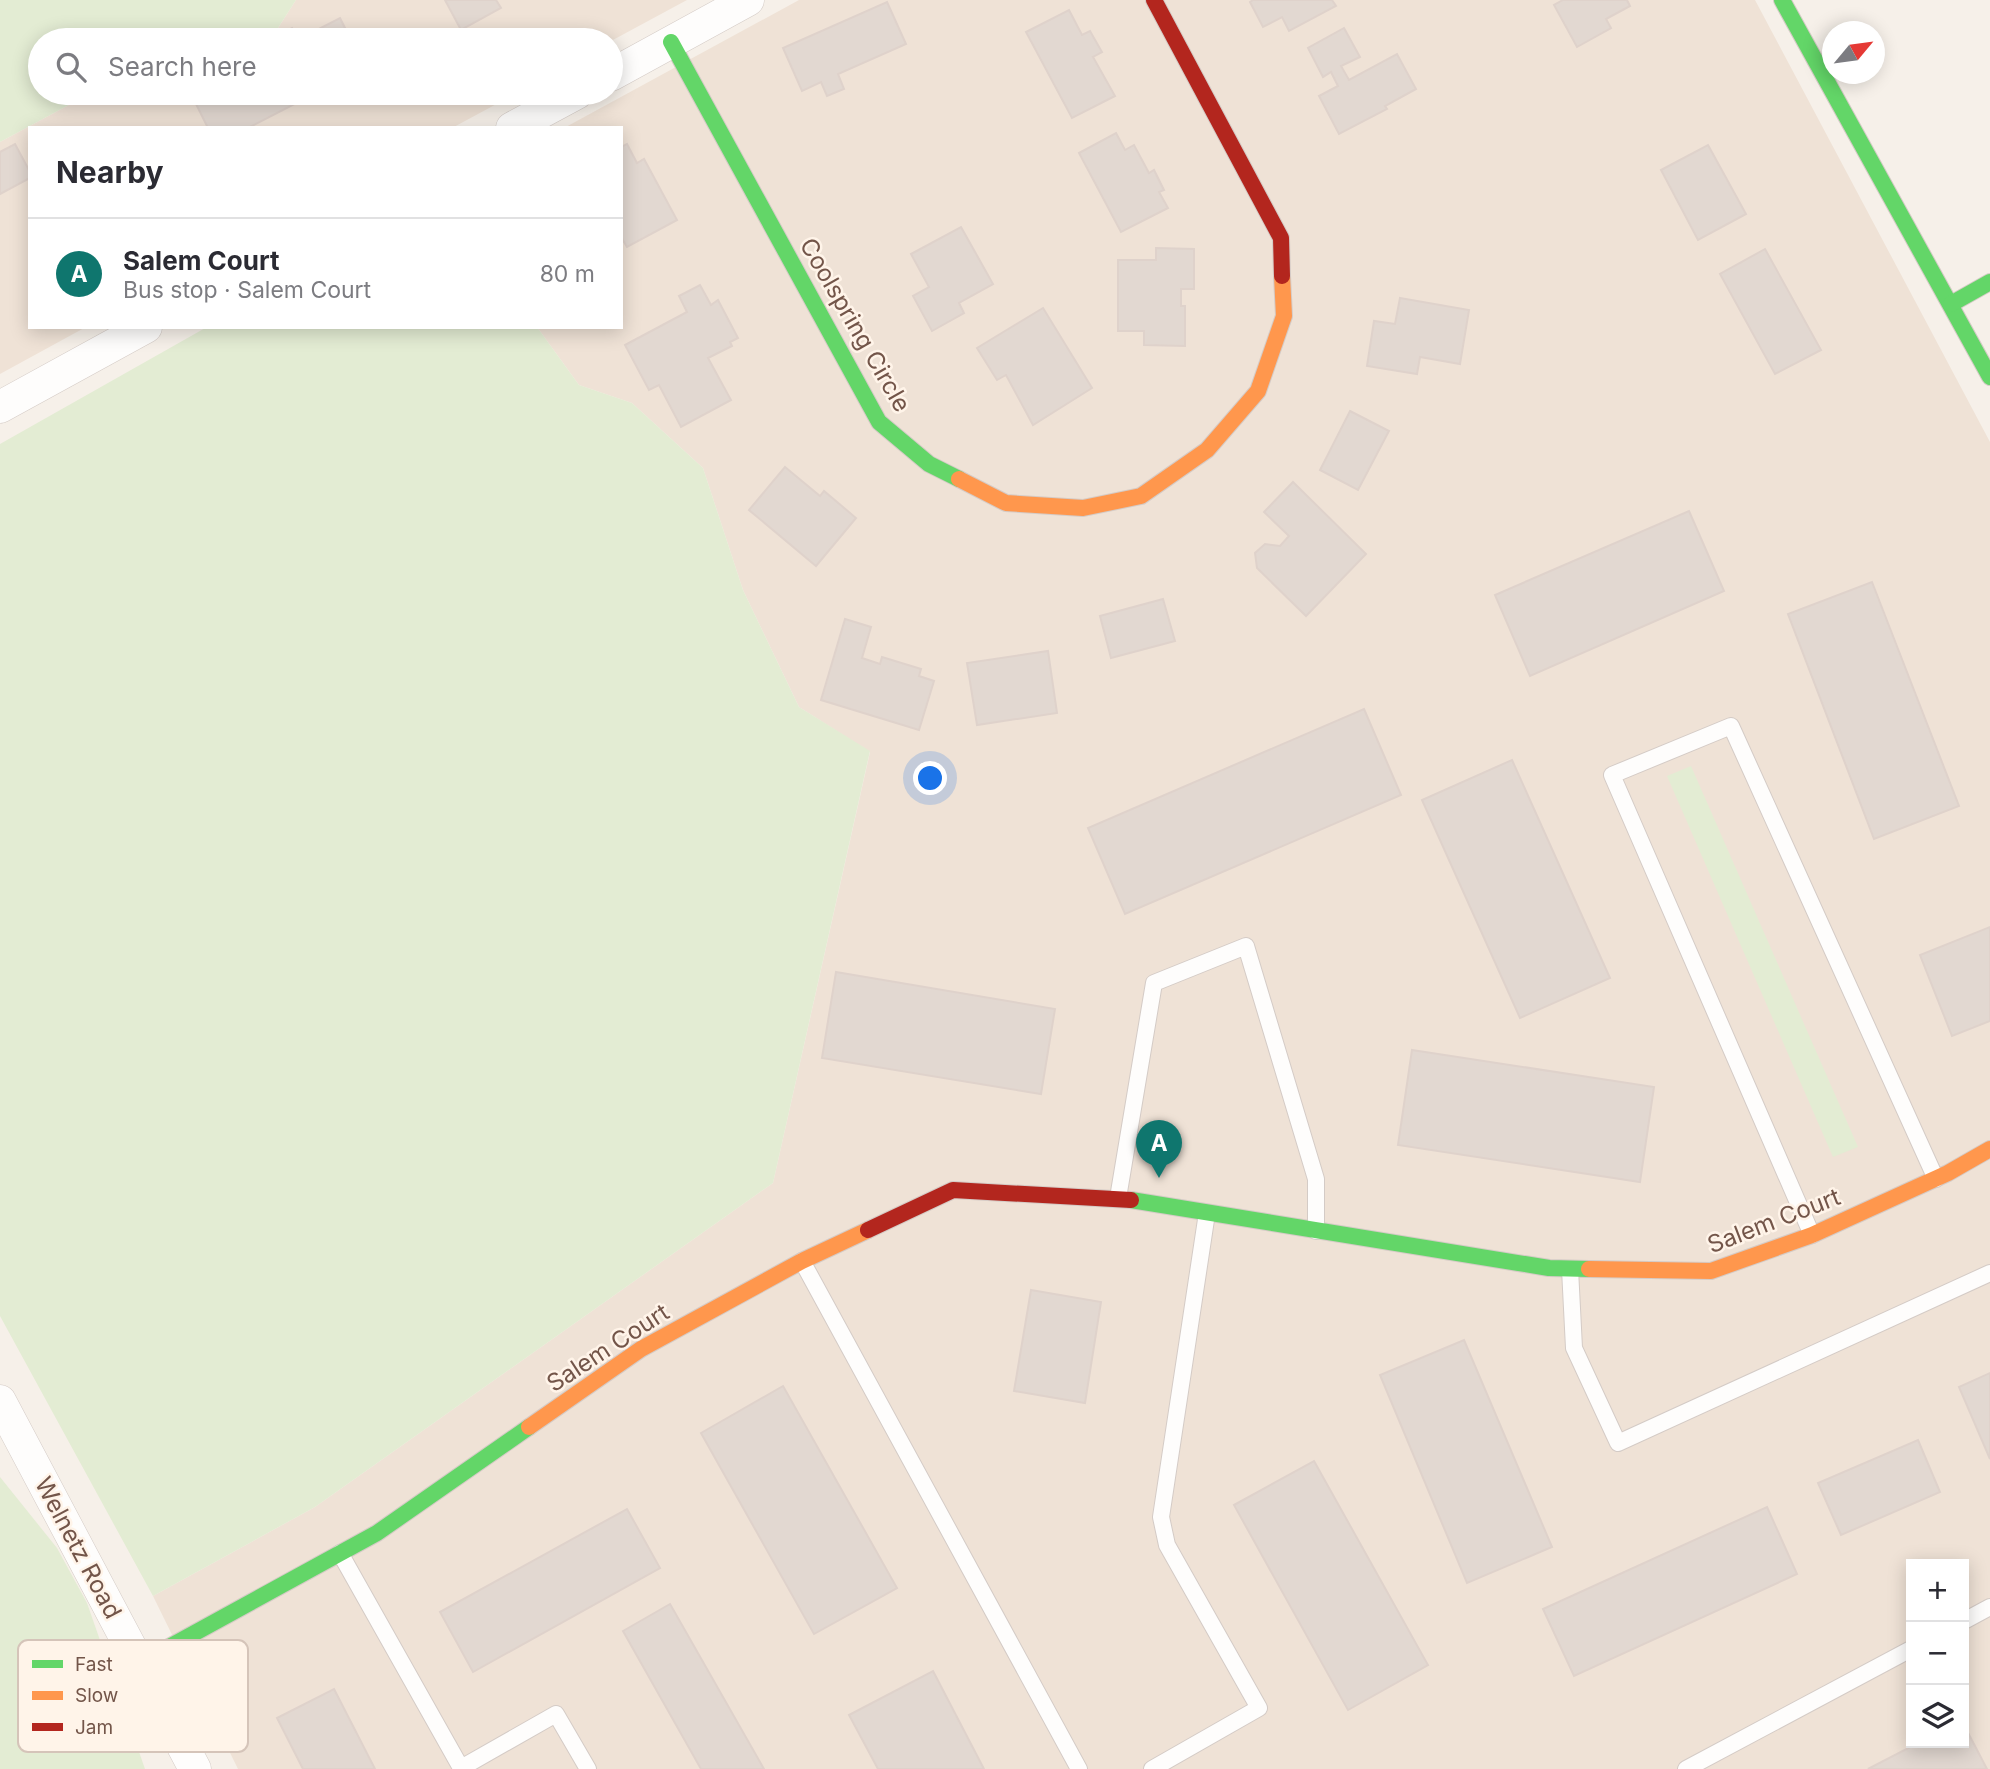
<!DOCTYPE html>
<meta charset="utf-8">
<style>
body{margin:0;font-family:Inter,sans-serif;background:#f2f2f3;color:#2b2b33}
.controls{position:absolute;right:21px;bottom:21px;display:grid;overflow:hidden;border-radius:0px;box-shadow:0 4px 18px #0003}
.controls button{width:63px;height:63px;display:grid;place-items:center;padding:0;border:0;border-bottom:2px solid #e1e1e2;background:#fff;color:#2b2b33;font:35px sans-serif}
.compass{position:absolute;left:1822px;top:21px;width:63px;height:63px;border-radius:50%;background:#fff;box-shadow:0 4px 18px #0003;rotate:61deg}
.you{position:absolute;left:931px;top:779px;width:24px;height:24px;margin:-18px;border:5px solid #fff;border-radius:50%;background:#1a73e8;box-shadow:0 0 0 10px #1a73e833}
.badge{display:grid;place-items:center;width:46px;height:46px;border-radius:50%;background:#0f766e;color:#fff;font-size:23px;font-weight:700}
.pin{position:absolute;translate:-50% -58px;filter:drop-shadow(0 2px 4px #0008)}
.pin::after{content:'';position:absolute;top:37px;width:24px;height:21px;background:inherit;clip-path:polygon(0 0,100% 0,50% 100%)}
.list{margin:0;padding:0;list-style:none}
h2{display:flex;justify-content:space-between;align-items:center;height:91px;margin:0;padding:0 28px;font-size:30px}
h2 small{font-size:23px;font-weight:400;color:#7c7c81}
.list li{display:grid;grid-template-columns:46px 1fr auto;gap:21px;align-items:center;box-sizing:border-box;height:112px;padding:0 28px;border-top:2px solid #e1e1e2}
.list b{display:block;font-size:26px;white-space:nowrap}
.list p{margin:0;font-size:23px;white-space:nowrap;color:#7c7c81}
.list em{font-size:23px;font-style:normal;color:#7c7c81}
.icon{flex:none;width:38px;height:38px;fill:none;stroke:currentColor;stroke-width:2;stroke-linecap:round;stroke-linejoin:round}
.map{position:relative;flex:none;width:1990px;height:1769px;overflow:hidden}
.search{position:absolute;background:#fff;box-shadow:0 4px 18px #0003;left:28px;top:28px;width:595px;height:77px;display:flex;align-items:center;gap:18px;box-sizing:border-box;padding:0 24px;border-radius:38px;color:#7c7c81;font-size:26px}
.panel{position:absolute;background:#fff;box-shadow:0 4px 18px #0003;left:28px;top:126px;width:595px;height:203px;border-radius:0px}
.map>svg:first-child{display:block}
.residential{fill:#efe2d6;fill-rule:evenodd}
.green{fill:#e3ecd3}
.building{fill:#e2d8d1;stroke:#dfd2cb;stroke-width:2}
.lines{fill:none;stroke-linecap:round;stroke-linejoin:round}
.lane-casing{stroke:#d4cbc6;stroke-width:18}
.street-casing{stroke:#d4cbc6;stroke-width:33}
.fast-casing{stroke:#d5cbc6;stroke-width:18}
.slow-casing{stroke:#d5cbc6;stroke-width:18}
.jam-casing{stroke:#d5cbc6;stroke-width:18}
.lane{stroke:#fefdfc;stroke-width:16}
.street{stroke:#fefdfc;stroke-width:32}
.fast{stroke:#63d668;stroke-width:16}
.slow{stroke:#ff974d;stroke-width:16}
.jam{stroke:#b3261e;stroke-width:16}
.labels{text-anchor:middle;stroke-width:5;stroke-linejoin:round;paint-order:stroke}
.street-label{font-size:24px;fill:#735549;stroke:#fff4e9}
.key{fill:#fff4e9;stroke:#d5c4b9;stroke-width:2}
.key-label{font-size:19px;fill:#735549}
</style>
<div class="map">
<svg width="1990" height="1769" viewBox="0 0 1990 1769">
<rect width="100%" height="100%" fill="#f6f0e9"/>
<g class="residential">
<polygon points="296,0 687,0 611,41 262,40 276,31"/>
<path d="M799,0H1755L1990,442V1769H238L153,1596L315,1507L773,1183L870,752L799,707L743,590L703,468L632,403L579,385L537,327H621V128H564ZM1911,1564H1964V1743H1911Z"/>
<polygon points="91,93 517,93 452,128 30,128 30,327 86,327 0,374 0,142"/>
</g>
<g class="green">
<polygon points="0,0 296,0 276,31 262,40 40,40 40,93 91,93 0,142"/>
<polygon points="207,327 537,327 579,385 632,403 703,468 743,590 799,707 870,751 773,1183 315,1507 153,1596 0,1316 0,444"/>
<polygon points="1691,766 1858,1147 1833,1157 1667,776"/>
<polygon points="0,1477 57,1548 87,1603 145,1769 0,1769"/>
</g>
<g class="building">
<polygon points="445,0 496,0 501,8 461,30"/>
<polygon points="1253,0 1332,0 1336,6 1289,31 1282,17 1263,27 1250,2"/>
<polygon points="1563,0 1627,0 1630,6 1606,19 1611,28 1577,47 1554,5"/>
<polygon points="887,2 906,44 838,74 844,89 827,96 821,82 802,91 783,48"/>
<polygon points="1069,10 1082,35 1090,31 1102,52 1093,57 1115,96 1072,118 1026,32"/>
<polygon points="340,18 351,40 312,40 309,34"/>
<polygon points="292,28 298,40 269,40"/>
<polygon points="1344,28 1360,57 1341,66 1349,80 1397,54 1416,89 1385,106 1387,109 1339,134 1319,96 1338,86 1331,72 1323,77 1308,48"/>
<polygon points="214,93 313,93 314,94 248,128 208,128 195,102"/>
<polygon points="1116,133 1125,150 1134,145 1149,173 1154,170 1164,190 1159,192 1168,208 1121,232 1079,153"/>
<polygon points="15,144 30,172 30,178 0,194 0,152"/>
<polygon points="627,144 637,163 644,159 677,220 627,247 621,237 621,147"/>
<polygon points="1708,145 1746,214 1698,240 1661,170"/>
<polygon points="961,227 993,284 959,303 964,313 932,331 913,296 929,287 911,254"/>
<polygon points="1156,248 1194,249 1194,289 1181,289 1181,306 1185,306 1185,346 1144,345 1144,331 1118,331 1118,260 1156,260"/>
<polygon points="1765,249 1821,350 1775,374 1720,274"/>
<polygon points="700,285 711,305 718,300 738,338 730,342 732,346 708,358 731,400 681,427 659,385 649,390 625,345 687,312 679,296"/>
<polygon points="1400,298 1469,310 1460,364 1420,357 1417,374 1367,366 1374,321 1395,324"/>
<polygon points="1043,308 1092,388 1033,425 1006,375 997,380 977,348"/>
<polygon points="1350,411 1389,431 1358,490 1320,470"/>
<polygon points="785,467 820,496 824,491 856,518 816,566 749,510"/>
<polygon points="1293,482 1366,554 1306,616 1257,568 1255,553 1265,544 1280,546 1289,536 1264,512"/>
<polygon points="1689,511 1724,591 1530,676 1495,595"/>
<polygon points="1872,582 1959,806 1874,839 1788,614"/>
<polygon points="1163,599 1175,641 1111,658 1100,616"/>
<polygon points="845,619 871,627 862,658 880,664 882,657 921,669 919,676 934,681 919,730 821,700"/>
<polygon points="1048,651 1057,713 977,725 967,663"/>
<polygon points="1364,709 1401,795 1125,914 1088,828"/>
<polygon points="1512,760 1610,978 1520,1018 1422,800"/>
<polygon points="1990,927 1990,1021 1952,1036 1920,955"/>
<polygon points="836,972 1055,1009 1041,1094 822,1058"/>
<polygon points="1412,1050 1654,1087 1640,1182 1398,1145"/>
<polygon points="1031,1290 1101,1302 1085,1403 1014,1391"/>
<polygon points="1464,1340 1552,1547 1467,1583 1380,1375"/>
<polygon points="1990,1373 1990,1459 1959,1387"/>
<polygon points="783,1386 897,1588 814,1634 701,1433"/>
<polygon points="1918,1440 1940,1492 1841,1535 1818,1483"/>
<polygon points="1314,1461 1428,1665 1348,1710 1234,1505"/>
<polygon points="1767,1507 1797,1574 1574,1676 1543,1609"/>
<polygon points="627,1509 660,1568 473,1672 440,1612"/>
<polygon points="670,1604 764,1769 701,1769 623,1631"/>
<polygon points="933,1671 984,1769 878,1769 849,1715"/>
<polygon points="334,1689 375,1769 303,1769 277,1718"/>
<polygon points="1964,1725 1987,1769 1868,1769 1918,1743 1964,1743"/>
</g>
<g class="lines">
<defs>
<g id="lane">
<polyline points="1118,1198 1154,983 1246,946 1316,1179 1316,1231"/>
<polyline points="1812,1235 1612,775 1731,726 1936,1179"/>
<polyline points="802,1261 1079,1769"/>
<polyline points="1570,1269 1574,1348 1618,1443 1990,1273"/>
<polyline points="340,1553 461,1768 556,1714 588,1769"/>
<polyline points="1964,1621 1990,1607"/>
<polyline points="1152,1769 1259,1708 1167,1545 1161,1517 1207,1213"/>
<polyline points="1686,1769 1911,1649"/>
</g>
<g id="street">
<polyline points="611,75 748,0"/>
<polyline points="512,128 577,93"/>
<polyline points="0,407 146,327"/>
<polyline points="0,1401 195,1769"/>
</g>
<g id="fast">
<polyline points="1782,0 1990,377"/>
<polyline points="671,42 879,422 929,464 959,479"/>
<polyline points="1951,304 1990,282"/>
<polyline points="1131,1200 1549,1268 1589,1269"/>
<polyline points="140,1663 377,1533 529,1427"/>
</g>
<g id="slow">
<polyline points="959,479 1006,503 1083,508 1141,496 1207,450 1258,391 1284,316 1282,276"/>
<polyline points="1589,1269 1711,1271 1812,1235 1948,1173 1990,1149"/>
<polyline points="529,1427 641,1349 802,1261 868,1230"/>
</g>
<g id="jam">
<polyline points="1154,0 1281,238 1282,276"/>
<polyline points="868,1230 953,1190 1131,1200"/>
</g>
</defs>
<use href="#lane" class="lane-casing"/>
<use href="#street" class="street-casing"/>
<use href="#fast" class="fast-casing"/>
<use href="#slow" class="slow-casing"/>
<use href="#jam" class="jam-casing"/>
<use href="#lane" class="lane"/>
<use href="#street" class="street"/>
<use href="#fast" class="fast"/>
<use href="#slow" class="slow"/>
<use href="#jam" class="jam"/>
</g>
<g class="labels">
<g class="street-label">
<text transform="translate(855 325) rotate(60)" y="8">Coolspring Circle</text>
<text transform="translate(1774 1221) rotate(-21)" y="8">Salem Court</text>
<text transform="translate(608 1348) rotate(-33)" y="8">Salem Court</text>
<text transform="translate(78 1548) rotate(62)" y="8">Welnetz Road</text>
</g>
</g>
<rect x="18" y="1640" width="230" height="112" rx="10" class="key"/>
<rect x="32" y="1660" width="31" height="8" fill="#63d668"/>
<rect x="32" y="1691" width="31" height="9" fill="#ff974d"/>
<rect x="32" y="1723" width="31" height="8" fill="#b3261e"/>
<g class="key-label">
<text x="75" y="1671">Fast</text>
<text x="75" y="1702">Slow</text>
<text x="75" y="1734">Jam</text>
</g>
</svg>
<div class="controls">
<button>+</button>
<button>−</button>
<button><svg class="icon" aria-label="layers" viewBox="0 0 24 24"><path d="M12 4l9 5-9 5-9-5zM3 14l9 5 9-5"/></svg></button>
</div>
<svg class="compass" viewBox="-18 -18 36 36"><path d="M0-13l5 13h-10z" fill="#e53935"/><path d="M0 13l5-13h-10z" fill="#7c7c81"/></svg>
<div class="you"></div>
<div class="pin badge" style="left:1159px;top:1178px">A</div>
<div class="search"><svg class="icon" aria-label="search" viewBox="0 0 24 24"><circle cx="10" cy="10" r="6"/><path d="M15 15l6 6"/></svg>Search here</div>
<section class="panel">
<h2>Nearby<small></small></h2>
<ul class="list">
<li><span class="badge">A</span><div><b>Salem Court</b><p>Bus stop · Salem Court</p></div><em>80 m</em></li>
</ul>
</section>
</div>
